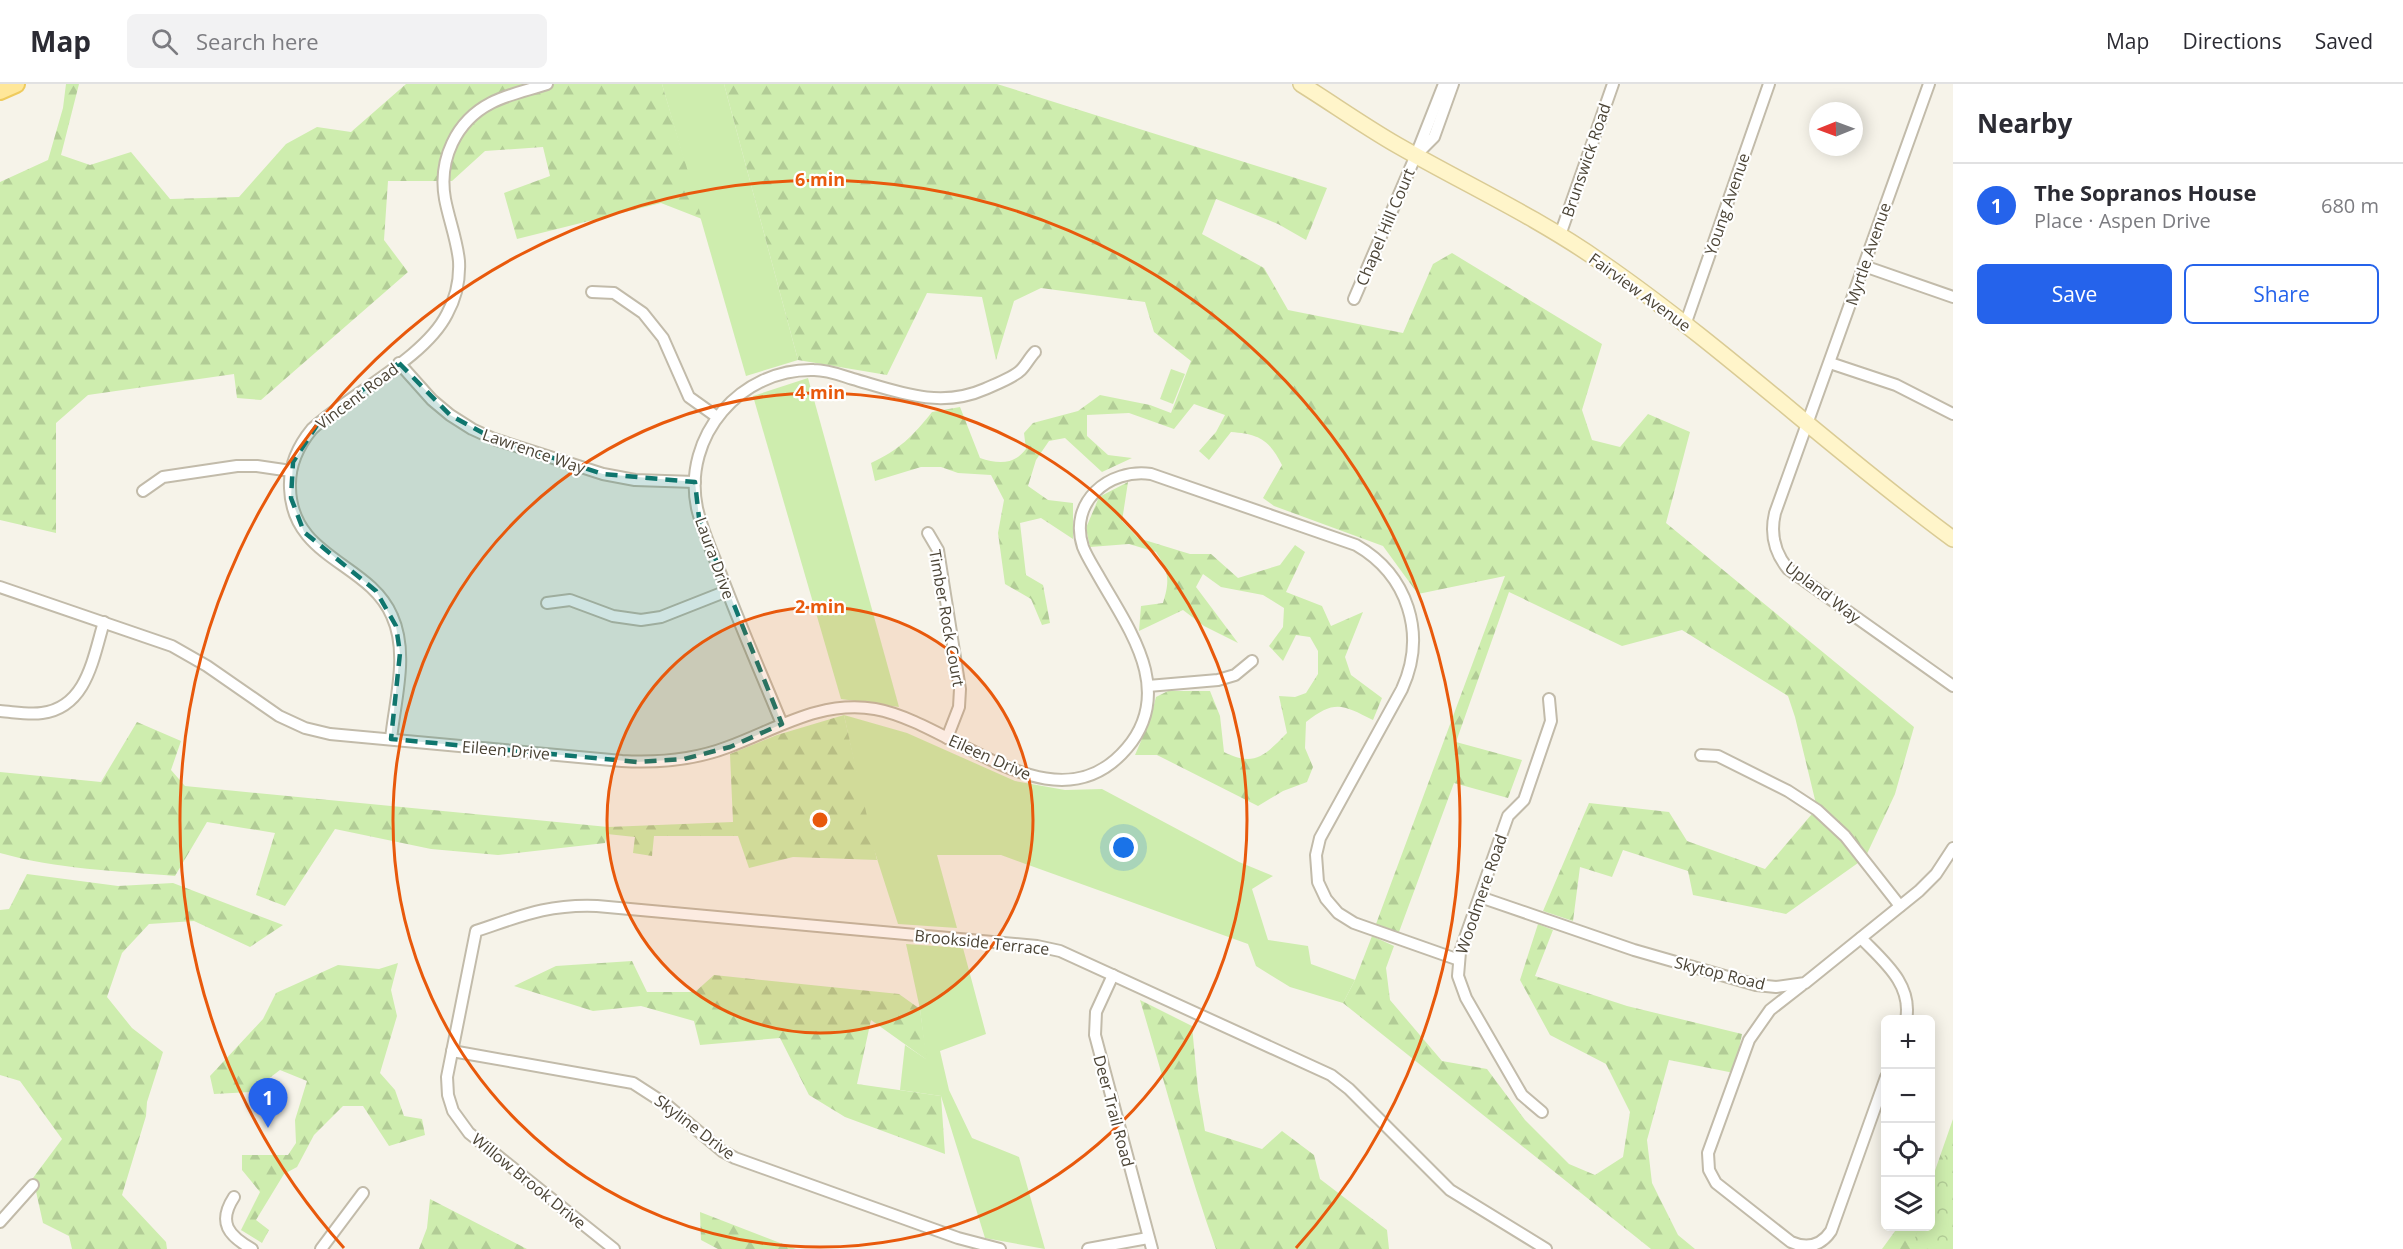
<!DOCTYPE html>
<meta charset="utf-8">
<style>
body{margin:0;font-family:"Open Sans",sans-serif;background:#f2f2f3;color:#2b2b33}
.controls{position:absolute;right:18px;bottom:18px;display:grid;overflow:hidden;border-radius:9px;box-shadow:0 3px 15px #0003}
.controls button{width:54px;height:54px;display:grid;place-items:center;padding:0;border:0;border-bottom:2px solid #e1e1e2;background:#fff;color:#2b2b33;font:30px sans-serif}
.compass{position:absolute;left:1809px;top:18px;width:54px;height:54px;border-radius:50%;background:#fff;box-shadow:0 3px 15px #0003;rotate:269deg}
.you{position:absolute;left:1124px;top:764px;width:21px;height:21px;margin:-15px;border:4px solid #fff;border-radius:50%;background:#1a73e8;box-shadow:0 0 0 9px #1a73e833}
.badge{display:grid;place-items:center;width:39px;height:39px;border-radius:50%;background:#2563eb;color:#fff;font-size:20px;font-weight:700}
.pin{position:absolute;translate:-50% -50px;filter:drop-shadow(0 2px 3px #0008)}
.pin::after{content:'';position:absolute;top:32px;width:21px;height:18px;background:inherit;clip-path:polygon(0 0,100% 0,50% 100%)}
.list{margin:0;padding:0;list-style:none}
h2{display:flex;justify-content:space-between;align-items:center;height:78px;margin:0;padding:0 24px;font-size:26px}
h2 small{font-size:20px;font-weight:400;color:#7c7c81}
.list li{display:grid;grid-template-columns:39px 1fr auto;gap:18px;align-items:center;box-sizing:border-box;height:84px;padding:0 24px;border-top:2px solid #e1e1e2}
.list b{display:block;font-size:22px;white-space:nowrap}
.list p{margin:0;font-size:20px;white-space:nowrap;color:#7c7c81}
.list em{font-size:20px;font-style:normal;color:#7c7c81}
.actions{display:flex;gap:12px;padding:18px 24px}
.actions a{flex:1;padding:14px 0;border:2px solid #2563eb;border-radius:9px;text-align:center;font-size:21px;color:#2563eb}
.actions .main{background:#2563eb;color:#fff}
.icon{flex:none;width:33px;height:33px;fill:none;stroke:currentColor;stroke-width:2;stroke-linecap:round;stroke-linejoin:round}
.map{position:relative;flex:none;width:1953px;height:1165px;overflow:hidden}
header{display:flex;align-items:center;gap:36px;box-sizing:border-box;height:84px;padding:0 30px;background:#fff;border-bottom:2px solid #e1e1e2}
header strong{font-size:28px}
nav{display:flex;gap:33px;margin-inline-start:auto;font-size:21px}
.search{width:420px;height:54px;background:#f2f2f3;display:flex;align-items:center;gap:15px;box-sizing:border-box;padding:0 21px;border-radius:9px;color:#7c7c81;font-size:22px}
main{display:flex}
aside{flex:1;background:#fff}
.map>svg:first-child{display:block}
.grass{fill:#ceedae}
.forest{fill:url(#forest-firs)}
.park{fill:url(#park-crowns)}
.lines{fill:none;stroke-linecap:round;stroke-linejoin:round}
.minor-casing{stroke:#c2bbaa;stroke-width:14}
.secondary-casing{stroke:#dacb95;stroke-width:18}
.primary-casing{stroke:#efcb5e;stroke-width:20}
.minor{stroke:#fff;stroke-width:10}
.secondary{stroke:#fff5ca;stroke-width:15}
.primary{stroke:#ffe799;stroke-width:16}
.marked{fill:#0f766e;fill-opacity:0.2;stroke:#0f766e;stroke-width:4.5;stroke-dasharray:12 8;stroke-linejoin:round}
.ring{fill:none;stroke:#e8590c;stroke-width:3}
.labels{text-anchor:middle;stroke-width:4.5;stroke-linejoin:round;paint-order:stroke}
.street-label{font-size:16px;fill:#4b4436;stroke:#fff}
.centre{fill:#e8590c;stroke:#fff;stroke-width:3}
.ring-label{font-size:18px;text-anchor:middle;font-weight:bold;fill:#e8590c;stroke:#fff;stroke-width:4.5;stroke-linejoin:round;paint-order:stroke}
</style>
<header>
<strong>Map</strong>
<div class="search"><svg class="icon" aria-label="search" viewBox="0 0 24 24"><circle cx="10" cy="10" r="6"/><path d="M15 15l6 6"/></svg>Search here</div>
<nav><a>Map</a><a>Directions</a><a>Saved</a></nav>
</header>
<main>
<div class="map">
<svg width="1953" height="1165" viewBox="0 0 1953 1165">
<defs>
<pattern id="forest-firs" width="22" height="20" patternUnits="userSpaceOnUse" patternTransform="scale(1.5)"><rect width="22" height="20" fill="#ceedae"/><path d="M5 1l3.5 6h-7zM16 11l3.5 6h-7z" fill="#b2cc96"/></pattern>
<pattern id="park-crowns" width="20" height="18" patternUnits="userSpaceOnUse" patternTransform="scale(1.5)"><rect width="20" height="18" fill="#ceedae"/><path d="M2 6a3 3 0 1 1 6 0M12 15a3 3 0 1 1 6 0" fill="none" stroke="#b2cc96"/></pattern>
</defs>
<rect width="100%" height="100%" fill="#f6f3e9"/>
<g class="grass">
<polygon points="662,0 724,0 798,276 746,292"/>
<polygon points="1171,285 1185,290 1173,320 1160,315"/>
<polygon points="808,294 899,623 841,615 753,312"/>
<polygon points="844,631 907,649 1015,697 1065,706 1102,705 1239,778 1273,792 1252,805 1268,856 1308,862 1311,880 1355,896 1343,919 1290,903 1256,882 1248,860 1001,771 937,771 957,844 898,840 871,756"/>
<polygon points="906,860 963,864 986,950 940,967 949,1006 972,1054 1019,1073 1045,1165 985,1154 941,1012 900,1006 905,961 926,975 920,925"/>
</g>
<g class="forest">
<polygon points="66,0 79,0 61,71 90,81 131,68 170,115 239,113 286,60 317,43 351,48 406,0 662,0 702,135 661,119 517,155 504,109 550,92 543,63 485,67 452,97 388,97 384,156 408,188 261,316 237,314 234,290 88,311 56,339 56,449 0,436 0,98 48,76 63,24"/>
<path d="M724,0H997L1327,104L1306,156L1278,140L1216,115L1202,150L1264,184L1288,226L1403,249L1433,180L1452,169L1602,260L1582,326L1592,356L1620,363L1648,330L1690,348L1666,439L1914,643L1895,710L1865,774L1786,830L1693,811L1688,787L1623,766L1612,793L1580,783L1573,837L1543,827L1589,719L1669,728L1687,757L1765,785L1817,724L1795,633L1788,612L1682,546L1622,562L1509,508L1456,658L1522,676L1508,714L1454,699L1399,848L1376,840L1505,492L1418,510L1383,462L1274,422L1263,414L1282,381C1269,355 1258,350 1231,348L1209,376L1199,367L1216,348L1225,331L1194,320L1174,345L1129,329L1087,331V352L1108,371L1132,374L1102,388L1065,354L1049,357L1036,376L1028,402L1048,416L1073,419V455L1041,434L1020,439L1026,491L1043,501L1050,539L1042,541L1031,515L1005,500L998,449L1004,416L991,391L958,389L941,383H921L875,397L871,379C899,366 913,352 932,328L960,323L980,374C998,380 1014,381 1026,365L1024,349L1033,339L1078,327L1100,311L1150,321L1171,329L1191,277L1154,248L1145,218L1041,204L1014,217L996,276L982,213L927,209L887,291L798,276Z"/>
<path d="M1128,398L1122,437L1138,454L1190,470H1211L1238,494L1280,481L1295,461L1305,468L1286,508L1322,522L1331,542L1363,528L1345,573L1351,591L1382,614L1373,636C1343,621 1335,615 1306,638L1305,664L1313,683L1307,698L1283,707L1258,722L1157,671H1135L1150,636L1156,613L1168,607H1210L1220,632L1224,668C1255,684 1266,670 1287,649L1279,612L1295,613L1306,609L1318,590V567L1310,553L1296,551L1283,577L1269,562L1283,543L1284,524L1263,511L1221,503L1203,490L1196,503L1238,559L1204,542L1183,526L1139,547L1141,522L1163,519C1170,496 1169,488 1156,468L1129,460L1090,463L1086,444L1099,413Z"/>
<path d="M844,631L877,776L793,773L749,784L738,752H654L652,772L633,769L635,753L607,750L605,759L498,771L431,765L335,745L285,822L256,811L275,749L207,738L175,792C117,787 57,785 0,769V688L101,698L137,638L181,657L171,686L185,702L608,743L733,738L730,670L777,651Z"/>
<polygon points="27,790 118,802 173,799 283,841 250,863 194,837 149,840 122,869 107,913 132,944 163,968 147,1018 146,1032 122,1111 166,1158 167,1165 72,1165 69,1152 43,1139 33,1094 62,1055 20,997 0,991 0,826 9,825"/>
<polygon points="1538,840 1553,846 1535,892 1627,922 1742,950 1734,989 1669,976 1647,1056 1652,1099 1678,1151 1695,1165 1651,1165 1343,919 1355,896 1372,852 1394,862 1386,884 1390,916 1442,977 1487,985 1525,1036 1569,1080 1595,1091 1623,1073 1630,1028 1606,980 1550,951 1520,896"/>
<polygon points="632,877 647,908 695,908 714,891 899,910 920,925 927,976 871,936 857,1000 941,1012 945,1070 845,1033 809,1011 780,954 700,961 694,937 641,922 593,927 514,902 556,882"/>
<polygon points="398,879 391,906 397,932 380,989 395,1006 404,1032 422,1035 425,1051 389,1062 363,1022 343,1022 314,1051 297,1083 284,1090 256,1136 269,1146 262,1159 241,1146 260,1108 242,1086 242,1071 288,1071 296,1059 295,1036 307,997 280,986 251,1008 214,1010 210,992 263,935 276,909 338,881 379,885"/>
<path d="M1140,916L1192,942L1198,1006L1205,1047L1262,1065L1282,1047L1314,1071L1320,1095L1387,1146L1389,1165H1216C1187,1084 1165,999 1140,916Z"/>
<polygon points="1953,1035 1953,1165 1882,1165 1898,1143 1930,1142 1931,1098"/>
<polygon points="430,1115 527,1165 419,1165 427,1144"/>
<polygon points="700,1128 796,1165 718,1165 701,1156"/>
</g>
<polygon class="park" points="1953,1048 1953,1165 1911,1165 1919,1143 1930,1142 1931,1111"/>
<g class="lines">
<defs>
<g id="minor">
<path d="M1929,0L1775,429C1770,450 1774,468 1788,485L1953,602"/>
<polyline points="1421,66 1434,53 1453,0"/>
<polyline points="1560,151 1613,0"/>
<polyline points="1864,182 1953,213"/>
<polyline points="592,208 614,209 643,229 663,254 689,313 717,333"/>
<polyline points="1354,215 1416,71 1444,0"/>
<polyline points="1685,241 1769,0"/>
<polyline points="399,279 432,316 450,331 472,345 494,355 603,390 635,396 695,398"/>
<polyline points="1830,279 1896,301 1953,330"/>
<polyline points="143,407 163,393 237,382 257,382 291,387"/>
<polyline points="928,449 938,466 960,605 959,623 947,654"/>
<path d="M0,503L172,562L207,582L279,632L305,644L330,650L622,677C658,679 694,676 728,663C777,645 820,616 875,625C954,639 1055,749 1127,664C1176,606 1128,544 1098,491C1093,482 1087,473 1083,463C1068,418 1109,384 1151,390L1356,461C1408,491 1427,550 1402,605L1320,754L1316,771L1318,798L1326,815L1338,829L1354,839L1459,876"/>
<polyline points="547,519 570,516 613,532 641,536 661,533 727,507"/>
<polyline points="1148,602 1218,596 1235,591 1252,577"/>
<path d="M0,627C14,628 29,631 42,629C87,623 93,574 104,538"/>
<path d="M782,640C761,589 739,539 720,488C712,468 702,446 697,424C682,352 741,284 814,286C828,286 840,291 853,295C898,308 940,325 985,305C996,300 1013,294 1021,286C1026,281 1030,273 1035,268"/>
<path d="M391,655C395,616 409,569 392,532C369,478 292,475 290,404C289,381 298,362 312,345C350,310 425,274 447,230C456,214 460,196 459,177C457,156 449,136 445,115C438,76 456,37 491,19C508,10 529,6 547,0"/>
<polyline points="1701,671 1718,672 1788,707 1817,726 1845,752 1900,822"/>
<polyline points="1480,813 1634,866 1756,901 1776,903 1805,899 1919,807 1936,790 1953,764"/>
<path d="M1861,854C1883,877 1913,900 1906,936"/>
<polyline points="1113,891 1096,928 1095,951 1152,1165"/>
<path d="M1802,901L1770,926L1749,956L1708,1069L1709,1086L1716,1099L1791,1158C1807,1165 1821,1162 1831,1147L1886,993"/>
<polyline points="452,967 633,999 667,1021 722,1067 735,1074 958,1154 1000,1165"/>
<polyline points="1542,1028 1522,1011 1466,914 1458,892 1460,868 1508,732 1524,716 1551,637 1549,615"/>
<path d="M234,1113C217,1139 229,1152 252,1165"/>
<polyline points="0,1138 33,1101"/>
<polyline points="321,1165 363,1109"/>
<path d="M614,1165L469,1049L453,1027L448,1011L447,993L476,847C521,832 548,820 597,822L1037,862L1060,867L1331,991L1349,1005L1450,1106L1546,1165"/>
<polyline points="1088,1165 1148,1154"/>
</g>
<path id="secondary" d="M1301,0C1333,20 1364,42 1397,61C1465,100 1537,133 1601,178C1724,263 1833,367 1953,455"/>
<polyline id="primary" points="0,7 16,0"/>
</defs>
<use href="#minor" class="minor-casing"/>
<use href="#secondary" class="secondary-casing"/>
<use href="#primary" class="primary-casing"/>
<use href="#minor" class="minor"/>
<use href="#secondary" class="secondary"/>
<use href="#primary" class="primary"/>
</g>
<path class="marked" d="M399,279L450,331L494,355L603,390L695,398L699,434L782,640L730,663L684,675L637,678L391,655L400,569L396,542L376,507L304,448L291,414L293,378L319,338Z"/>
<circle cx="820" cy="736" r="213" fill="#e8590c" fill-opacity=".12"/>
<g class="ring">
<circle cx="820" cy="736" r="213"/>
<circle cx="820" cy="736" r="427"/>
<path d="M344 1164A640 640 0 1 1 1296 1164"/>
</g>
<g class="labels">
<g class="street-label">
<text transform="translate(1586 76) rotate(-71)" y="6">Brunswick Road</text>
<text transform="translate(1727 120) rotate(-71)" y="6">Young Avenue</text>
<text transform="translate(1385 143) rotate(-67)" y="6">Chapel Hill Court</text>
<text transform="translate(1868 170) rotate(-71)" y="6">Myrtle Avenue</text>
<text transform="translate(1640 208) rotate(36)" y="6">Fairview Avenue</text>
<text transform="translate(357 312) rotate(-37)" y="6">Vincent Road</text>
<text transform="translate(534 367) rotate(19)" y="6">Lawrence Way</text>
<text transform="translate(715 474) rotate(70)" y="6">Laura Drive</text>
<text transform="translate(1823 508) rotate(37)" y="6">Upland Way</text>
<text transform="translate(947 534) rotate(80)" y="6">Timber Rock Court</text>
<text transform="translate(506 666) rotate(5)" y="6">Eileen Drive</text>
<text transform="translate(990 673) rotate(24)" y="6">Eileen Drive</text>
<text transform="translate(1481 810) rotate(-71)" y="6">Woodmere Road</text>
<text transform="translate(982 858) rotate(6)" y="6">Brookside Terrace</text>
<text transform="translate(1720 889) rotate(14)" y="6">Skytop Road</text>
<text transform="translate(1114 1027) rotate(75)" y="6">Deer Trail Road</text>
<text transform="translate(695 1043) rotate(37)" y="6">Skyline Drive</text>
<text transform="translate(529 1097) rotate(39)" y="6">Willow Brook Drive</text>
</g>
</g>
<circle cx="820" cy="736" r="9" class="centre"/>
<g class="ring-label">
<text x="820" y="102">6 min</text>
<text x="820" y="315">4 min</text>
<text x="820" y="529">2 min</text>
</g>
</svg>
<div class="controls">
<button>+</button>
<button>−</button>
<button><svg class="icon" aria-label="locate" viewBox="0 0 24 24"><circle cx="12" cy="12" r="6"/><path d="M12 2v4M12 18v4M2 12h4M18 12h4"/></svg></button>
<button><svg class="icon" aria-label="layers" viewBox="0 0 24 24"><path d="M12 4l9 5-9 5-9-5zM3 14l9 5 9-5"/></svg></button>
</div>
<svg class="compass" viewBox="-18 -18 36 36"><path d="M0-13l5 13h-10z" fill="#e53935"/><path d="M0 13l5-13h-10z" fill="#7c7c81"/></svg>
<div class="you"></div>
<div class="pin badge" style="left:268px;top:1044px">1</div>
</div>
<aside>
<h2>Nearby<small></small></h2>
<ul class="list">
<li><span class="badge">1</span><div><b>The Sopranos House</b><p>Place · Aspen Drive</p></div><em>680 m</em></li>
</ul>
<div class="actions"><a class="main">Save</a><a>Share</a></div>
</aside>
</main>
